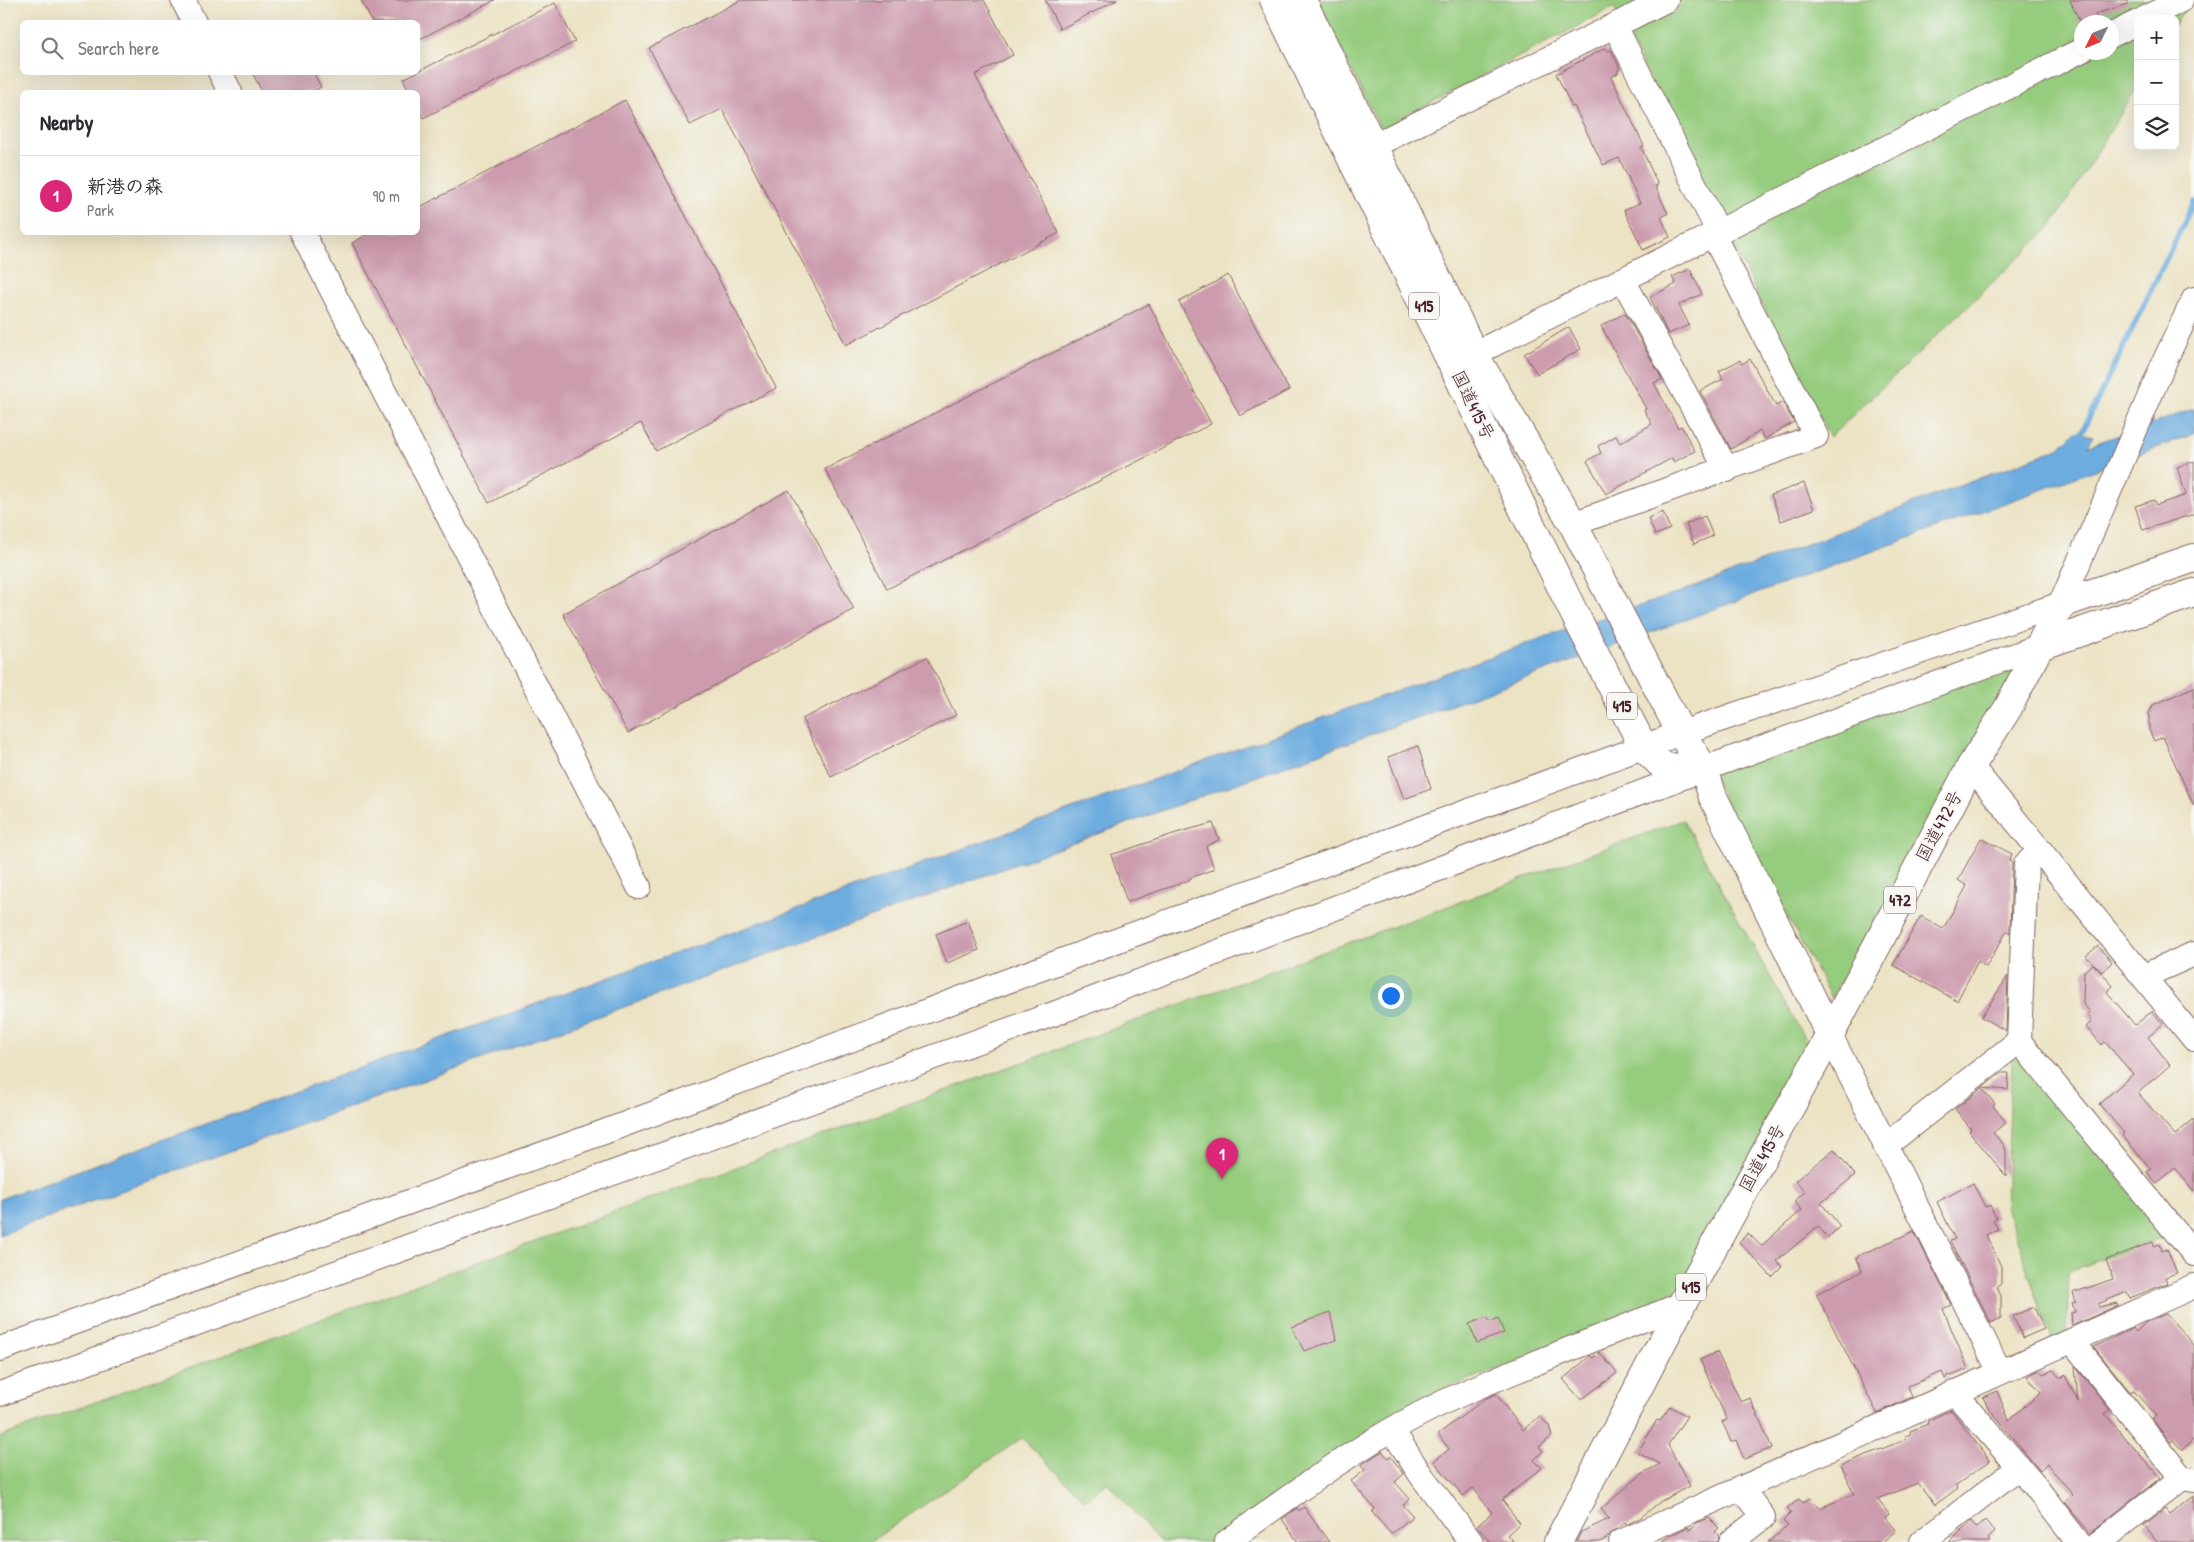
<!DOCTYPE html>
<meta charset="utf-8">
<style>
body{margin:0;font-family:"Patrick Hand","Klee One",sans-serif;background:#f2f2f3;color:#2b2b33}
.controls{position:absolute;right:15px;top:15px;display:grid;overflow:hidden;border-radius:8px;box-shadow:0 5px 20px #0002}
.controls button{width:45px;height:45px;display:grid;place-items:center;padding:0;border:0;border-bottom:1px solid #e1e1e2;background:#fff;color:#2b2b33;font:25px sans-serif}
.compass{position:absolute;left:2074px;top:15px;width:45px;height:45px;border-radius:50%;background:#fff;box-shadow:0 5px 20px #0002;rotate:227deg}
.you{position:absolute;left:1390px;top:995px;width:18px;height:18px;margin:-12px;border:4px solid #fff;border-radius:50%;background:#1a73e8;box-shadow:0 0 0 8px #1a73e833}
.badge{display:grid;place-items:center;width:32px;height:32px;border-radius:50%;background:#db2777;color:#fff;font-size:16px;font-weight:700}
.pin{position:absolute;translate:-50% -41px;filter:drop-shadow(0 1px 2px #0008)}
.pin::after{content:'';position:absolute;top:26px;width:18px;height:15px;background:inherit;clip-path:polygon(0 0,100% 0,50% 100%)}
.list{margin:0;padding:0;list-style:none}
h2{display:flex;justify-content:space-between;align-items:center;height:65px;margin:0;padding:0 20px;font-size:21px}
h2 small{font-size:16px;font-weight:400;color:#7c7c81}
.list li{display:grid;grid-template-columns:32px 1fr auto;gap:15px;align-items:center;box-sizing:border-box;height:80px;padding:0 20px;border-top:1px solid #e1e1e2}
.list b{display:block;font-size:19px;white-space:nowrap}
.list p{margin:0;font-size:16px;white-space:nowrap;color:#7c7c81}
.list em{font-size:16px;font-style:normal;color:#7c7c81}
.icon{flex:none;width:28px;height:28px;fill:none;stroke:currentColor;stroke-width:2;stroke-linecap:round;stroke-linejoin:round}
.map{position:relative;flex:none;width:2194px;height:1542px;overflow:hidden}
.search{position:absolute;background:#fff;box-shadow:0 5px 20px #0002;left:20px;top:20px;width:400px;height:55px;display:flex;align-items:center;gap:12px;box-sizing:border-box;padding:0 18px;border-radius:8px;color:#7c7c81;font-size:19px}
.panel{position:absolute;background:#fff;box-shadow:0 5px 20px #0002;left:20px;top:90px;width:400px;height:145px;border-radius:8px}
.map>svg:first-child{display:block}
.green{fill:#96cc7e;stroke:#707654;fill-rule:evenodd}
.water{fill:#6cacdf;stroke:#5b6685}
.lines{fill:none;stroke-linecap:round;stroke-linejoin:round}
.stream{stroke:#6cacdf;stroke-width:5.5}
.building{fill:#cc9bae}
.minor-casing{stroke:#836461;stroke-width:26}
.highway-casing{stroke:#836461;stroke-width:30}
.minor{stroke:#fff;stroke-width:24}
.highway{stroke:#fff;stroke-width:28}
.labels{text-anchor:middle;stroke-width:4.5;stroke-linejoin:round;paint-order:stroke}
.shield{fill:#f6f6f2;stroke:#7e6067;stroke-width:1}
.shield-label{font-size:16px;font-weight:bold;fill:#4a1f2b}
.street-label{font-size:18px;fill:#4a1f2b;stroke:#f6f6f2}
</style>
<div class="map">
<svg width="2194" height="1542" viewBox="0 0 2194 1542">
<rect width="100%" height="100%" fill="#f6f6f2"/>
<filter id="ink" filterUnits="userSpaceOnUse"><feTurbulence type="fractalNoise" baseFrequency=".02" numOctaves="2"/><feDisplacementMap in="SourceGraphic" scale="10" xChannelSelector="R" yChannelSelector="G"/><feConvolveMatrix kernelMatrix="1 2 1 2 8 2 1 2 1" color-interpolation-filters="sRGB"/></filter>
<filter id="wash" filterUnits="userSpaceOnUse"><feTurbulence type="fractalNoise" baseFrequency=".0096" numOctaves="4" result="noise"/><feDisplacementMap in="SourceGraphic" scale="20" xChannelSelector="R" yChannelSelector="G"/><feGaussianBlur stdDeviation="1.12" result="paint"/><feColorMatrix in="noise" values="0 0 0 0 0 0 0 0 0 0 0 0 0 0 0 0 0 1.4 0 .05"/><feComposite in="paint" operator="in"/></filter>
<g filter="url(#wash)">
<rect width="100%" height="100%" fill="#ece3c4"/>
<g class="green">
<path d="M1316,0H2191L2175,25V19H2138V86L2051,227L1830,437L1780,340L1614,7L1381,129ZM2082,22H2112V52H2082Z"/>
<polygon points="2032,658 1831,998 1712,775"/>
<polygon points="1683,820 1812,1052 1671,1306 1446,1388 1312,1474 1213,1542 1160,1542 1107,1482 1085,1500 1022,1438 870,1542 0,1542 0,1437"/>
<polygon points="2021,1056 2166,1236 2069,1271 2067,1334 2051,1340 2006,1206 2012,1059"/>
</g>
<polygon class="water" points="2194,409 2194,434 0,1235 0,1199 1553,634 1676,594 2059,448 2075,432 2093,436 2088,446"/>
<g class="lines">
<polyline class="stream" points="2078,440 2194,202"/>
</g>
<g id="blocks">
<g class="building">
<polygon points="361,0 495,0 418,40 418,22 372,22"/>
<polygon points="741,0 984,0 1013,55 975,75 1059,233 846,345 722,109 690,125 649,48"/>
<polygon points="1045,0 1117,0 1060,29"/>
<polygon points="2070,0 2127,0 2128,4 2095,14 2099,22 2080,22"/>
<polygon points="555,3 575,42 423,118 418,108 418,92 410,92 403,79"/>
<polygon points="1605,48 1607,51 1611,50 1620,69 1617,71 1618,73 1611,77 1644,146 1641,147 1658,185 1655,186 1668,214 1661,217 1670,237 1643,250 1624,210 1640,203 1619,158 1603,165 1574,106 1572,107 1556,74"/>
<polygon points="252,72 313,72 321,87 312,92 262,92"/>
<polygon points="625,100 776,388 656,451 641,423 489,503 352,243 372,232 418,232 418,208"/>
<polygon points="1690,269 1702,294 1679,305 1689,325 1668,334 1650,297 1676,284 1672,277"/>
<polygon points="1228,275 1289,390 1240,416 1179,302"/>
<polygon points="1149,304 1211,424 887,589 825,469"/>
<polygon points="1625,313 1662,379 1654,383 1678,428 1681,426 1695,451 1674,462 1672,458 1606,494 1587,461 1601,453 1598,446 1616,436 1620,443 1652,424 1644,410 1646,409 1601,326"/>
<polygon points="1569,327 1581,349 1537,374 1524,354"/>
<polygon points="1750,359 1776,406 1782,402 1794,422 1765,439 1760,431 1731,449 1700,391 1723,379 1719,371 1740,360 1742,364"/>
<polygon points="2194,461 2194,514 2143,530 2135,506 2154,500 2156,505 2186,495 2177,467"/>
<polygon points="1804,483 1814,509 1781,521 1771,495"/>
<polygon points="789,490 854,609 628,733 563,614"/>
<polygon points="1663,512 1670,529 1655,535 1648,518"/>
<polygon points="1705,516 1713,536 1694,544 1686,524"/>
<polygon points="927,657 956,715 831,777 802,719"/>
<polygon points="2194,687 2194,806 2163,737 2154,741 2149,730 2149,714 2153,705"/>
<polygon points="1418,746 1431,789 1404,799 1388,757"/>
<polygon points="1213,823 1219,840 1206,846 1214,869 1190,878 1190,880 1127,902 1111,855 1176,833"/>
<polygon points="1981,838 2012,854 2009,861 2012,863 2010,933 2007,931 1986,967 1978,961 1957,1001 1893,965 1921,916 1943,929 1967,886 1958,880"/>
<polygon points="968,921 979,950 947,963 936,934"/>
<polygon points="2098,946 2112,962 2102,972 2086,956"/>
<polygon points="2093,964 2113,986 2107,992 2135,1025 2152,1011 2163,1024 2148,1037 2170,1065 2138,1093 2175,1135 2194,1119 2194,1191 2175,1168 2156,1184 2147,1172 2151,1169 2122,1135 2124,1133 2099,1104 2133,1074 2105,1042 2102,1045 2086,1027 2092,1021 2087,1014 2090,1012 2083,1004 2084,971"/>
<polygon points="2008,976 2006,1031 1981,1017"/>
<polygon points="2001,1073 2009,1073 2008,1090 1982,1088 1995,1104 1993,1106 2006,1122 1993,1133 2004,1145 2006,1151 2006,1176 1969,1131 1971,1129 1955,1109"/>
<polygon points="1834,1149 1855,1175 1821,1203 1840,1226 1828,1238 1818,1226 1777,1261 1782,1267 1772,1277 1739,1242 1748,1233 1761,1246 1802,1210 1794,1201 1805,1192 1795,1181"/>
<polygon points="1973,1183 1985,1207 1990,1205 1996,1218 1993,1220 1998,1229 1986,1235 2001,1266 2001,1284 1997,1287 2001,1296 2001,1318 1991,1323 1950,1241 1955,1239 1937,1202"/>
<polygon points="1914,1231 1951,1305 1943,1309 1968,1369 1951,1376 1949,1375 1945,1379 1942,1372 1908,1386 1912,1397 1877,1413 1816,1294 1862,1271 1856,1257"/>
<polygon points="2153,1242 2154,1246 2160,1244 2162,1251 2167,1249 2177,1273 2165,1277 2167,1283 2130,1298 2127,1292 2098,1304 2099,1307 2117,1303 2118,1305 2072,1326 2071,1313 2075,1312 2072,1303 2076,1302 2073,1293 2113,1279 2106,1260"/>
<polygon points="2034,1307 2044,1329 2023,1338 2013,1316"/>
<polygon points="1330,1312 1336,1340 1304,1351 1292,1327"/>
<polygon points="2166,1314 2194,1345 2194,1439 2182,1450 2173,1440 2170,1442 2152,1419 2156,1416 2134,1391 2131,1393 2094,1347 2133,1328 2136,1332 2146,1322"/>
<polygon points="1487,1317 1490,1322 1498,1318 1504,1333 1477,1343 1469,1324"/>
<polygon points="1599,1352 1617,1373 1581,1400 1563,1379 1590,1356 1593,1358"/>
<polygon points="1717,1352 1741,1402 1750,1398 1772,1448 1744,1459 1736,1440 1731,1442 1722,1421 1727,1420 1700,1360"/>
<polygon points="2075,1366 2110,1410 2105,1414 2160,1478 2090,1533 2064,1502 2073,1494 2047,1464 2040,1471 1988,1408 1983,1397 1997,1391 2009,1420 2041,1392 2027,1376 2040,1370 2044,1374 2053,1370 2061,1379 2065,1375 2078,1402"/>
<polygon points="1496,1394 1523,1430 1540,1416 1549,1426 1552,1436 1539,1447 1543,1451 1534,1460 1542,1468 1502,1500 1520,1523 1507,1535 1514,1542 1490,1542 1477,1526 1492,1513 1473,1488 1463,1496 1434,1461 1449,1449 1438,1434 1485,1399"/>
<polygon points="1670,1406 1687,1416 1668,1445 1690,1486 1661,1501 1640,1518 1626,1525 1625,1523 1610,1534 1606,1539 1600,1542 1576,1542 1581,1532 1609,1519 1601,1509 1643,1473 1660,1464 1638,1452 1657,1420 1660,1421"/>
<polygon points="1951,1410 1990,1461 1956,1485 1958,1488 1935,1505 1918,1483 1877,1499 1889,1514 1885,1518 1896,1531 1882,1542 1768,1542 1788,1526 1783,1521 1791,1513 1787,1509 1799,1499 1803,1503 1810,1498 1820,1508 1854,1494 1841,1465 1907,1439 1905,1436 1911,1434 1910,1431 1928,1424 1927,1421"/>
<polygon points="1382,1451 1388,1458 1390,1456 1404,1474 1395,1482 1410,1499 1403,1505 1413,1516 1391,1534 1372,1512 1375,1509 1351,1481 1365,1470 1361,1465"/>
<polygon points="2194,1496 2194,1542 2158,1542 2144,1525 2165,1509 2170,1515"/>
<polygon points="1304,1507 1329,1542 1298,1542 1282,1519 1297,1508 1299,1511"/>
<polygon points="1709,1518 1719,1528 1715,1532 1719,1536 1718,1542 1661,1542 1669,1536 1688,1527 1690,1530 1697,1523"/>
<polygon points="1985,1520 1995,1532 1988,1539 1990,1542 1949,1542 1972,1521 1977,1527"/>
</g>
</g>
</g>
<g filter="url(#ink)">
<use href="#blocks" fill-opacity="0" stroke="#836461" stroke-width="1"/>
<g class="lines">
<defs>
<g id="minor">
<polyline points="183,0 194,22"/>
<polyline points="2144,19 2181,0"/>
<polyline points="1615,26 1718,231"/>
<polyline points="2112,35 2138,22"/>
<polyline points="220,72 230,92"/>
<polyline points="1373,146 1666,0"/>
<polyline points="302,232 639,887"/>
<polyline points="1623,280 1727,470"/>
<polyline points="1474,354 2082,50"/>
<polyline points="1573,524 1816,436 1712,233"/>
<polyline points="1971,766 2194,1039"/>
<polyline points="2041,851 2026,864 2019,1041 2194,1254"/>
<polyline points="2144,976 2194,954"/>
<polyline points="1830,1035 2000,1372"/>
<polyline points="1885,1146 2019,1041"/>
<polyline points="2072,1341 2182,1478 2194,1480"/>
<polyline points="0,1349 604,1132 1026,974 1681,733 2061,604 2166,358 2194,299"/>
<polyline points="1954,1392 2035,1486 2078,1542"/>
<polyline points="0,1394 1056,1013 1704,769 2040,646"/>
<polyline points="1392,1430 1421,1475 1471,1542"/>
<path d="M1227,1542C1300,1489 1374,1433 1457,1396C1531,1363 1607,1335 1682,1304"/>
<polyline points="1621,1542 2194,1286"/>
<polyline points="1731,1542 1763,1517 1741,1488"/>
<polyline points="1922,1542 2019,1467"/>
<polyline points="2100,1542 2182,1478"/>
</g>
<g id="highway">
<polyline points="1274,0 1574,613 1644,748 1664,767 1704,769"/>
<polyline points="1302,0 1474,354 1573,524 1681,733 1704,769 1713,797 1830,1035"/>
<polyline points="2040,646 2194,593"/>
<polyline points="1558,1542 1682,1304 1830,1035 1971,766 2008,708 2061,604 2194,558"/>
</g>
</defs>
<use href="#minor" class="minor-casing"/>
<use href="#highway" class="highway-casing"/>
<use href="#minor" class="minor"/>
<use href="#highway" class="highway"/>
</g>
</g>
<g class="labels">
<g class="shield">
<rect x="1409" y="292.5" width="30" height="27" rx="4"/>
<rect x="1607" y="692.5" width="30" height="27" rx="4"/>
<rect x="1884" y="886.5" width="32" height="27" rx="4"/>
<rect x="1676" y="1273.5" width="30" height="27" rx="4"/>
</g>
<g class="shield-label">
<text x="1424" y="312">415</text>
<text x="1622" y="712">415</text>
<text x="1900" y="906">472</text>
<text x="1691" y="1293">415</text>
</g>
<g class="street-label">
<text transform="translate(1473 405) rotate(64)" y="6">国道415号</text>
<text transform="translate(1939 826) rotate(-62)" y="6">国道472号</text>
<text transform="translate(1762 1158) rotate(-61)" y="6">国道415号</text>
</g>
</g>
</svg>
<div class="controls">
<button>+</button>
<button>−</button>
<button><svg class="icon" aria-label="layers" viewBox="0 0 24 24"><path d="M12 4l9 5-9 5-9-5zM3 14l9 5 9-5"/></svg></button>
</div>
<svg class="compass" viewBox="-18 -18 36 36"><path d="M0-13l5 13h-10z" fill="#e53935"/><path d="M0 13l5-13h-10z" fill="#7c7c81"/></svg>
<div class="you"></div>
<div class="pin badge" style="left:1222px;top:1179px">1</div>
<div class="search"><svg class="icon" aria-label="search" viewBox="0 0 24 24"><circle cx="10" cy="10" r="6"/><path d="M15 15l6 6"/></svg>Search here</div>
<section class="panel">
<h2>Nearby<small></small></h2>
<ul class="list">
<li><span class="badge">1</span><div><b>新港の森</b><p>Park</p></div><em>90 m</em></li>
</ul>
</section>
</div>
